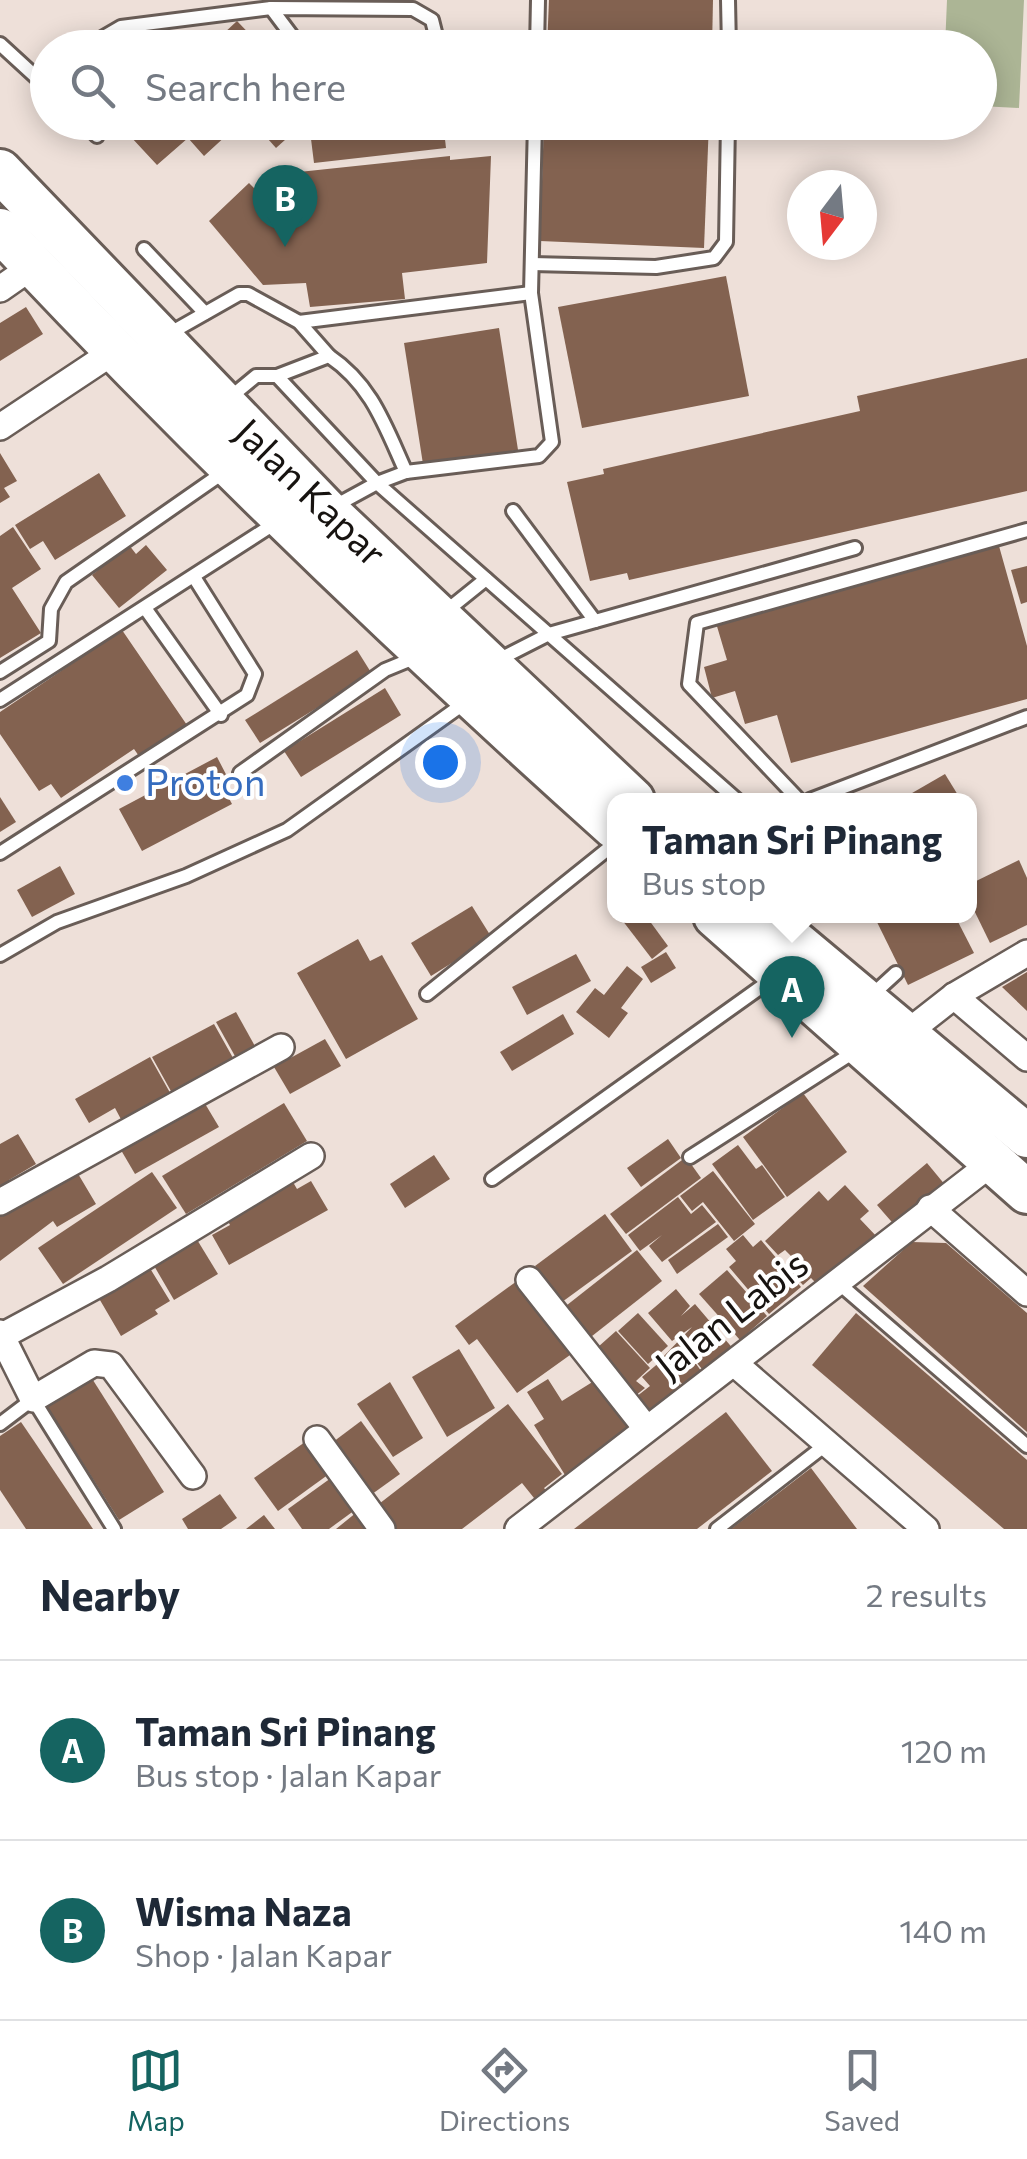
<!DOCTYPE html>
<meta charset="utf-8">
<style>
body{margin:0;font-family:Commissioner,sans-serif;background:#f6f6f7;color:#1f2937}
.compass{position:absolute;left:787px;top:170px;width:90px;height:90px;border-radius:50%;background:#fff;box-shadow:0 5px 25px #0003;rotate:196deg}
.you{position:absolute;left:440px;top:762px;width:35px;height:35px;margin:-25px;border:8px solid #fff;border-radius:50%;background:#1a73e8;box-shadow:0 0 0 15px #1a73e833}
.badge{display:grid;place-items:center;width:65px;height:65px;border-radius:50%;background:#156461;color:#fff;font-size:32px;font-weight:700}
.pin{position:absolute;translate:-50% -82px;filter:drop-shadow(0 2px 5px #0008)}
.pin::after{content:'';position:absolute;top:52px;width:35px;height:30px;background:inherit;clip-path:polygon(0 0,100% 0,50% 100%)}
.popup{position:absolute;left:607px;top:793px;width:370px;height:130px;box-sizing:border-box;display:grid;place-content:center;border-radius:20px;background:#fff;filter:drop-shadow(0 2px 8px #0005);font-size:32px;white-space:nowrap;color:#747a83}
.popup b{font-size:38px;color:#1f2937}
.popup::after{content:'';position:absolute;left:50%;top:100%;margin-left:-20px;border:20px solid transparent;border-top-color:#fff}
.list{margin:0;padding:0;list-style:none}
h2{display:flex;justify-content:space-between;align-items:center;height:130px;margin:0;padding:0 40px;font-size:42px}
h2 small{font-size:32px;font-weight:400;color:#747a83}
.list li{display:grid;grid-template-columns:65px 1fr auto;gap:30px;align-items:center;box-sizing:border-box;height:180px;padding:0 40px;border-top:2px solid #e0e1e3}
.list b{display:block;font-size:38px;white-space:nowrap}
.list p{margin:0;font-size:32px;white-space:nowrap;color:#747a83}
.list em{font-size:32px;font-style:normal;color:#747a83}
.icon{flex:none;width:55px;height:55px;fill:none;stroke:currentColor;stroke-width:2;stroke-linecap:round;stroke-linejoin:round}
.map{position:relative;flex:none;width:1027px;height:1529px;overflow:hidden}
.search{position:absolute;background:#fff;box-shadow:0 5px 25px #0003;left:30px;right:30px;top:30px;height:110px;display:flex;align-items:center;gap:25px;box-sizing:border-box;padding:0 35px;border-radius:55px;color:#747a83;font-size:38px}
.sheet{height:490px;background:#fff}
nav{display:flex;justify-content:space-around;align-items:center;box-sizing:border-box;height:140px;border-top:2px solid #e0e1e3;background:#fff;font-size:28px;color:#747a83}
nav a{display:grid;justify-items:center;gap:5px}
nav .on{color:#156461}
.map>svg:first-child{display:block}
.green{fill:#acb595}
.building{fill:#836250}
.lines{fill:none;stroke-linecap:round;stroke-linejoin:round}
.service-casing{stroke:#695d57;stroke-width:18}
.minor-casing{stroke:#695d57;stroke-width:30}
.trunk-casing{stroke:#695d57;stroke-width:48}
.service{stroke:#fff;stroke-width:12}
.minor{stroke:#fff;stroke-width:25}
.trunk{stroke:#fff;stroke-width:42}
.shop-dot{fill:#3f7fe0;stroke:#fff;stroke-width:4}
.labels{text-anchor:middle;stroke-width:8;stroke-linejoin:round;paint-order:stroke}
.street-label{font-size:38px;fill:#171310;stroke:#fff}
.shop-label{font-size:38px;fill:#366cbe;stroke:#fff;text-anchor:start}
</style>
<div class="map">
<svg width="1027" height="1529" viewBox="0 0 1027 1529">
<rect width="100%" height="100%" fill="#eee0d9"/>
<polygon class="green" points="947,0 1024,0 1019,108 980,106 980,48 945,47"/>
<g class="building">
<polygon points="549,0 713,0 712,48 547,48"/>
<polygon points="237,21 263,48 208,48"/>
<polygon points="163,26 183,48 140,48"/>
<polygon points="117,122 241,122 204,156 188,138 157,165"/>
<polygon points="253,122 305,122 276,148"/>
<polygon points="384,122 443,122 446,148 314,163 310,131"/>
<polygon points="544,122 709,122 704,248 540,241"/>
<polygon points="450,156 450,160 491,156 487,263 402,273 405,299 310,307 306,283 263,285 209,221 249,183 267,201 280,174"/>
<polygon points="726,276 749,396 582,428 558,307"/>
<polygon points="26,307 43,334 0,361 0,323"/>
<polygon points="499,328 518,450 423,464 404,343"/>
<polygon points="1027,358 1027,491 629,580 627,573 590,581 567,482 604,474 603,469 860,411 857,396"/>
<polygon points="0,453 17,481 4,488 10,497 0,503"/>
<polygon points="99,473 126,516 55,560 43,541 30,549 15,525"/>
<polygon points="13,527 41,569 12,588 41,633 0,658 0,536"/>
<polygon points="129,545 136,554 146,545 167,570 119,608 92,575"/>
<polygon points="999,546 1027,646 1027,699 791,763 777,715 745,724 735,691 712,698 704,667 727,660 716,623"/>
<polygon points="1027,566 1027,602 1021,604 1011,570"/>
<polygon points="122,630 189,728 141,759 134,749 61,798 51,784 39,791 0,734 0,712"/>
<polygon points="357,650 372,674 260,743 245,720"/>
<polygon points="385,688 401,715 301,777 284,751"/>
<polygon points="217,757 230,782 223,787 232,804 142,851 119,809"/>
<polygon points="945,774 961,800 900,800"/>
<polygon points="0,797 16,822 0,832"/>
<polygon points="1019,860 1027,878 1027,925 990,943 970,902 970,884"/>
<polygon points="60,866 75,894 32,917 17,890"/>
<polygon points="472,906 492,938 431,976 411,943"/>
<polygon points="619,916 646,916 668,946 652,959"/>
<polygon points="874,916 955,916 974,953 908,985"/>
<polygon points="358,939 370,961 382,955 418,1019 346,1059 297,973"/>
<polygon points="666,952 676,968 651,983 641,967"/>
<polygon points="576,954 591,981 527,1015 512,987"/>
<polygon points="627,966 643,979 621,1008 628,1013 609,1038 576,1012 595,988 604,995"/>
<polygon points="1027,972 1027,1011 1002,987"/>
<polygon points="236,1012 261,1057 241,1067 216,1022"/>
<polygon points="563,1014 574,1034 512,1071 500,1052"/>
<polygon points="214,1024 237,1065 196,1087 193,1081 172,1093 152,1057"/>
<polygon points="325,1039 341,1066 290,1094 274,1067"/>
<polygon points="150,1057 173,1098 124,1125 115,1108 89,1123 75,1099"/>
<polygon points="803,1093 847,1152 787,1197 743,1137"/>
<polygon points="201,1097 219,1127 135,1174 118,1145"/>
<polygon points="284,1103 307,1141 186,1214 162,1176"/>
<polygon points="18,1134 36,1164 9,1180 13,1187 0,1195 0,1144"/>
<polygon points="668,1139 681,1158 641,1187 627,1168"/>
<polygon points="738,1145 756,1169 762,1165 785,1197 753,1220 712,1164"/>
<polygon points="434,1155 450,1179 405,1208 390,1184"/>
<polygon points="686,1157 701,1178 626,1234 610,1214"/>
<polygon points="927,1163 946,1186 897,1228 877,1205"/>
<polygon points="74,1167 96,1204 57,1227 53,1221 0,1261 0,1212"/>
<polygon points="713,1171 755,1224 734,1241 703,1202 692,1211 680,1196"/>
<polygon points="152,1172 177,1208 63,1284 38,1248"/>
<polygon points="290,1177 297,1189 311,1181 328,1210 229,1265 212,1235 230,1225 224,1213"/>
<polygon points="845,1185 869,1211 860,1219 878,1238 840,1273 835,1267 817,1284 811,1278 803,1285 787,1268 795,1260 785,1250 778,1255 765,1241 819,1191 828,1201"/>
<polygon points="678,1197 691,1214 702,1205 716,1222 662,1262 649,1246 662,1235 640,1251 628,1235"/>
<polygon points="605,1214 632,1251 562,1302 535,1266"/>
<polygon points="718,1224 728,1237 677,1274 668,1260"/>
<polygon points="743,1235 753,1247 761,1240 801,1287 769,1314 729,1267 736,1261 726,1249"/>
<polygon points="196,1238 218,1274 174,1300 153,1264"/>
<polygon points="912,1242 946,1243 1027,1313 1027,1432 863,1286"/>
<polygon points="637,1250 662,1281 587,1340 562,1309"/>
<polygon points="148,1265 170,1301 155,1310 158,1314 121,1336 97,1295"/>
<polygon points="727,1270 767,1316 740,1340 699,1294"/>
<polygon points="517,1281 570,1355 517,1393 477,1339 469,1345 455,1326"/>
<polygon points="676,1289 690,1306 681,1316 695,1304 735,1351 706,1374 684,1347 704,1375 686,1389 662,1358 692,1327 672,1341 648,1313"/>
<polygon points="638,1313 668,1346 648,1364 618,1331"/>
<polygon points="856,1313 1027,1460 1027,1529 1004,1529 812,1365"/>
<polygon points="616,1331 650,1368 636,1381 645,1388 630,1400 589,1355"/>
<polygon points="459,1349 495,1408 447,1437 412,1377"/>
<polygon points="661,1361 684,1389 647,1419 632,1400 650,1386 642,1377"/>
<polygon points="602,1376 636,1431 565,1475 534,1425 544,1419 527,1392 548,1379 562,1401"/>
<polygon points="91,1377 164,1492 119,1520 46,1405"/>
<polygon points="390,1382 423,1438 393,1457 357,1404"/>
<polygon points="508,1404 562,1474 544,1488 549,1494 538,1503 522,1483 462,1529 393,1529 375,1507"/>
<polygon points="726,1412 772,1471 697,1529 574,1529"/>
<polygon points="361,1421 400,1474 368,1497 329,1445"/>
<polygon points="21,1422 34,1441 93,1529 26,1529 0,1490 0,1436"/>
<polygon points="305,1442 329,1474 278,1511 254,1478"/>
<polygon points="811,1468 857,1529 731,1529 785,1488"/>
<polygon points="331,1478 355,1510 329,1529 302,1529 288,1509"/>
<polygon points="220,1494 237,1518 221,1529 188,1529 182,1519"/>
<polygon points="357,1512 370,1529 336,1529"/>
<polygon points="264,1515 275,1529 246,1529"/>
</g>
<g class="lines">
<defs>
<g id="service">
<polyline points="728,0 729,48"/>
<polyline points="271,8 301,48"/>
<polyline points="0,44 48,88"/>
<polyline points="85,48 121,27 271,8 413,9 432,20 439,48"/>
<polyline points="537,48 538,0"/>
<polyline points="83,122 97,136"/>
<polyline points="535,122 531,293 552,442 539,456 406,472 377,483 737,800"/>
<polyline points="144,249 205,313"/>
<polyline points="532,264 656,267 714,258 726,242 728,122"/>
<polyline points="299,322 531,293"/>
<polyline points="165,336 239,294 248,294 299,322 329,356"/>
<path d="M277,376L329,356C372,385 385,426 406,472"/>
<polyline points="227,400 256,376 277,376 377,483 333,507"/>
<polyline points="513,511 595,621"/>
<polyline points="145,608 221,715"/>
<polyline points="445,612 486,579"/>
<polyline points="496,661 549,634 855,548"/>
<polyline points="0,672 49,641 51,609 66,582 224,472"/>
<polyline points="0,700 277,522"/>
<polyline points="240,773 385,670 419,656"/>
<polyline points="799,800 689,684 697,623 1027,530"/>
<polyline points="810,800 1027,717"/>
<polyline points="0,853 247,695 255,674 194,577"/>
<polyline points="0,955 57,922 186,876 287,830 466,702"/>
<polyline points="427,994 614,844"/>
<polyline points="872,995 896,973"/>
<polyline points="690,1157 857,1050"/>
<polyline points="492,1179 775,977"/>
<polyline points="836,1281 1027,1446"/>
<polyline points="0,1424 33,1399 114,1529"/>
<polyline points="717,1529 828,1443"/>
</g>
<g id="minor">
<polyline points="0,289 33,266"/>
<polyline points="0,427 113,352"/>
<polyline points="954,996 1027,1058"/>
<polyline points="903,1036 954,996 1027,953"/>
<polyline points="0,1202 281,1047"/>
<polyline points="930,1208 1027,1293"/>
<polyline points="529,1280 646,1428"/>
<polyline points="0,1333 33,1399 94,1363 111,1365 193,1476"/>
<polyline points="2,1336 108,1279 311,1156"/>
<polyline points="734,1363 926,1529"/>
<polyline points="317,1439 382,1529"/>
<polyline points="518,1529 993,1162"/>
</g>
<g id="trunk">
<polyline points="0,171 327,511 633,800"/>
<path d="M0,230C195,438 402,637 614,827"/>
<polyline points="715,916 1027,1192"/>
<polyline points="764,916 1027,1136"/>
</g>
</defs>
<use href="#service" class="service-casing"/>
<use href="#minor" class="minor-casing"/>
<use href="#trunk" class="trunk-casing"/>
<use href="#service" class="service"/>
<use href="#minor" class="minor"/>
<use href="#trunk" class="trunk"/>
</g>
<circle class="shop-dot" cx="125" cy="783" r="10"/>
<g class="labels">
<g class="street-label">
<text transform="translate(310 493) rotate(44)" y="13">Jalan Kapar</text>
<text transform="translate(732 1315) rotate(-38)" y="13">Jalan Labis</text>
</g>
<g class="shop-label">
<text x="145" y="796">Proton</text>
</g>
</g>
</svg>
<svg class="compass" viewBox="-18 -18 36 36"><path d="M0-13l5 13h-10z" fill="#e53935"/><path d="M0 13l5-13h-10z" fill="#747a83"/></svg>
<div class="you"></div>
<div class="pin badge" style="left:792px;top:1038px">A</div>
<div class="popup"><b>Taman Sri Pinang</b>Bus stop</div>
<div class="pin badge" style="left:285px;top:247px">B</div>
<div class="search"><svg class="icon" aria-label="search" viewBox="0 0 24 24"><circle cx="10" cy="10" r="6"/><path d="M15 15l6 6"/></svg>Search here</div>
</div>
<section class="sheet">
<h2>Nearby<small>2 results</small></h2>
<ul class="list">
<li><span class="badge">A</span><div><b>Taman Sri Pinang</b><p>Bus stop · Jalan Kapar</p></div><em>120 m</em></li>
<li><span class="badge">B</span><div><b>Wisma Naza</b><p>Shop · Jalan Kapar</p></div><em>140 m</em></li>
</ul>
</section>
<nav>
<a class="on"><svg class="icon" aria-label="map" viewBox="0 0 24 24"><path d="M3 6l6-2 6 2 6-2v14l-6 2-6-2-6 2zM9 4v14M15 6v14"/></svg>Map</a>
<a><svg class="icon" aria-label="directions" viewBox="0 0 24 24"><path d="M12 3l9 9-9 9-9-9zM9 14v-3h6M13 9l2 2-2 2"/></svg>Directions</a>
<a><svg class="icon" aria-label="saved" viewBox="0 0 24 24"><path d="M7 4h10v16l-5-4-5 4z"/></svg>Saved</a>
</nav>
